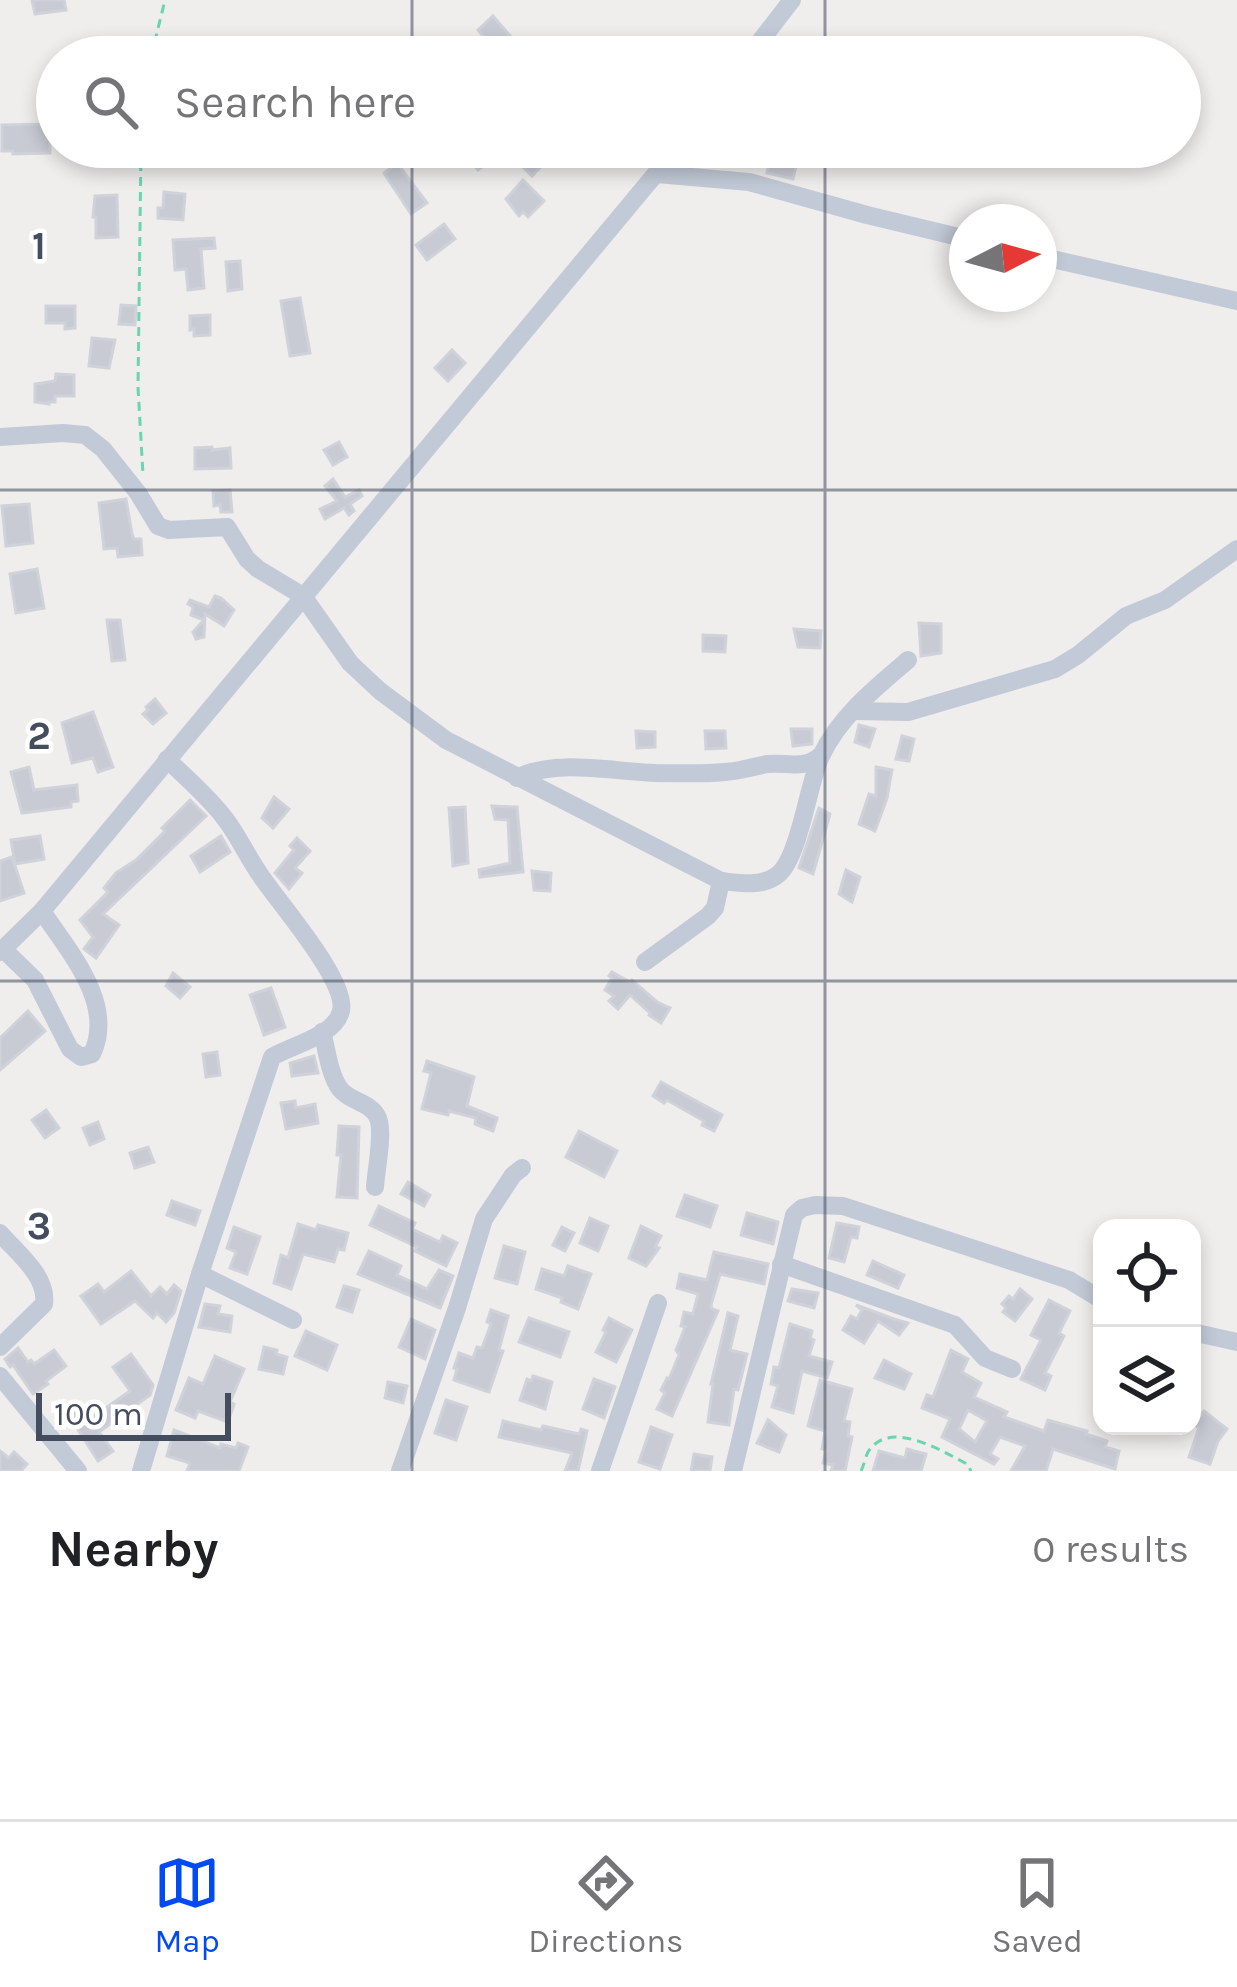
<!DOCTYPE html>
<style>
body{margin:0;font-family:Karla,sans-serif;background:#f6f6f6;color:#202124}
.controls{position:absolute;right:36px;bottom:36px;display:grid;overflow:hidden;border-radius:24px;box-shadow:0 6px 18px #0003}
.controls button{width:108px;height:108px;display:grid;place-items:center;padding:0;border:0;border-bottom:3px solid #e0e0e0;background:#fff;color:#202124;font:60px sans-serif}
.compass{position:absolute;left:949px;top:204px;width:108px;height:108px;border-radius:50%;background:#fff;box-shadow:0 6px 18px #0003;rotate:84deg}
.scale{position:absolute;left:36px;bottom:30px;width:195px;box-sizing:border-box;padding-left:12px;border:6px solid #434d5d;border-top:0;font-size:33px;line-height:42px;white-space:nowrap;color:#434d5d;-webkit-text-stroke:9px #fff;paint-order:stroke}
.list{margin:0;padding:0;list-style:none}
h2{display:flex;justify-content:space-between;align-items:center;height:156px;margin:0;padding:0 48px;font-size:51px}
h2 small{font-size:39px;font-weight:400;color:#757577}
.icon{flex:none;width:66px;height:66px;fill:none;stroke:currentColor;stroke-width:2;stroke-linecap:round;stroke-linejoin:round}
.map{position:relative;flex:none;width:1237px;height:1471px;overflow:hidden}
.search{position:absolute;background:#fff;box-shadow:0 6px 18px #0003;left:36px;right:36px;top:36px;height:132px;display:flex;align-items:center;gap:30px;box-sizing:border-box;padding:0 42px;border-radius:66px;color:#757577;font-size:45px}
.sheet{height:348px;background:#fff}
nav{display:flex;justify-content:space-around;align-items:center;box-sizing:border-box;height:168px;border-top:3px solid #e0e0e0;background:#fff;font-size:33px;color:#757577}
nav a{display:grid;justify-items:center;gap:6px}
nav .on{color:#0349f4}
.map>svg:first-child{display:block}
.building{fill:#c8cbd4;stroke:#d0d2da;stroke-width:3;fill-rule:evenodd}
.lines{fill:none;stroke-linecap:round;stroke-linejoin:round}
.path{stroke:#6ad6b1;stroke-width:3;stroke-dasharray:9 6;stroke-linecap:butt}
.minor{stroke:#c2cad7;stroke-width:18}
.grid{fill:none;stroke:#434d5d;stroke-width:3;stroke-opacity:0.55}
.grid-label{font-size:39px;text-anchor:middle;font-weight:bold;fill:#434d5d;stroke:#fff;stroke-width:9;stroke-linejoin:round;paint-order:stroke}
</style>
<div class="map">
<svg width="1237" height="1471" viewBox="0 0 1237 1471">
<rect width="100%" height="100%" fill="#f0eded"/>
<g class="building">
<polygon points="32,0 64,0 66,10 35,14"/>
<polygon points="493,16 512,38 496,51 478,30"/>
<polygon points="49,124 50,153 13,154 13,151 2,151 2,125"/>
<polygon points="185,147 204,147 205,166 179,163 181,149"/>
<polygon points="479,147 490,147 497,156 478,170 467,156"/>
<polygon points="538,147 542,147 551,156 532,176 521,165"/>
<polygon points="773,147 788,151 789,147 805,147 802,159 798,158 793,179 767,173"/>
<polygon points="397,163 427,203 411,214 384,173"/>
<polygon points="523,180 544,201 528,217 523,212 519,216 506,199"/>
<polygon points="164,192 185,194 183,220 158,218 158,208 163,208"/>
<polygon points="117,195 118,237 96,238 96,217 93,217 95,196"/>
<polygon points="444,224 455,239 427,260 416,245"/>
<polygon points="214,238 215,248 201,249 204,288 188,290 186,269 175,270 173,240"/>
<polygon points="240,261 242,289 228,291 226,262"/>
<polygon points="300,298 310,353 290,356 281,301"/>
<polygon points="121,305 136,306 135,325 119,324"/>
<polygon points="46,306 75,306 75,328 65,329 65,323 46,323"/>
<polygon points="210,315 210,335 194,336 194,329 190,330 190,316"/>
<polygon points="92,338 115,340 109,368 89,366"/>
<polygon points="452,350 465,363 448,381 435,368"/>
<polygon points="56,374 74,375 74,396 55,396 55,402 49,402 49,404 35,402 35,384 55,381"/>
<polygon points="339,442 347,457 333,465 324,450"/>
<polygon points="212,447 212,450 230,448 231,468 195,469 195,448"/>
<polygon points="333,479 345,497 359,490 362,496 350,504 354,511 349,515 344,508 325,519 320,509 337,501 325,486"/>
<polygon points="230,490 232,512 221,512 220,505 214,506 213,491"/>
<polygon points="126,499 132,534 134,539 141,539 142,555 118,557 117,548 104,549 99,503"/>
<polygon points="29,504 33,543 6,546 2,506"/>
<polygon points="37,569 44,608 16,613 10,574"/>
<polygon points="215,596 221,598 234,610 224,626 205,614 204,637 196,639 193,632 204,620 191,615 193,607 188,604 190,600 209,607"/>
<polygon points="107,620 120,620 125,660 112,661"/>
<polygon points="919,623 941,624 941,653 921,656"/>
<polygon points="794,629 821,631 820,648 798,647"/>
<polygon points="703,635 726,636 725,652 703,651"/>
<polygon points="155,699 166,713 153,724 143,714 148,710 146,707"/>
<polygon points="93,712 113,767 98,772 93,758 72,763 62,723"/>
<polygon points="859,725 875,729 869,747 855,742"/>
<polygon points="791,729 812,729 812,744 793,746"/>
<polygon points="636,731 655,732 655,747 637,748"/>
<polygon points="705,731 725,731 726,748 706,749"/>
<polygon points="902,736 914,739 909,761 896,759"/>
<polygon points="29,767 34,790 77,785 78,801 71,802 71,807 22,813 11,772"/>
<polygon points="876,767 892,770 887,798 875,831 859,824 869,794 876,796"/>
<polygon points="274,797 289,809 273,828 262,818"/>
<polygon points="190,800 206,816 103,914 119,925 96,958 84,949 93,937 80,920 108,892 104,888 116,873 136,860 165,831 162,828"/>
<polygon points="492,806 517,807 523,872 480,877 479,870 510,863 508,820 495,819"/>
<polygon points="465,807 468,863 453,866 449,808"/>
<polygon points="819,808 830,814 813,874 799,868"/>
<polygon points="40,836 44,859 15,864 11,840"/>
<polygon points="221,836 230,852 200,872 191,856"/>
<polygon points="297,838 310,851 295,868 302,873 289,889 275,873 294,850 290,846"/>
<polygon points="12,857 24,893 0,901 0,861"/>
<polygon points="846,870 860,877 852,902 839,894"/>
<polygon points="532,871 551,873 550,891 534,890"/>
<polygon points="612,972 630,982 632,980 657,1002 670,1008 661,1023 649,1015 650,1013 630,995 618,1009 609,1001 614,996 605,990 612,978 609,976"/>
<polygon points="173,973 190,987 180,998 166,986"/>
<polygon points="271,988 285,1027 264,1035 250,995"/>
<polygon points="28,1011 45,1031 0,1070 0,1038"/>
<polygon points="217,1052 220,1075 206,1077 203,1054"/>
<polygon points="314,1056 318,1073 292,1076 290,1063"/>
<polygon points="427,1061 474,1077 467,1106 497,1118 493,1131 475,1124 476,1118 449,1111 448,1115 422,1109 431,1073 424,1071"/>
<polygon points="661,1082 722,1115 714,1131 702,1125 704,1121 667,1100 664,1103 653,1096"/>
<polygon points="295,1101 296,1108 315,1104 318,1123 286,1129 281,1103"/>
<polygon points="46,1110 59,1128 45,1138 32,1120"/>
<polygon points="98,1122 104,1139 90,1145 83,1128"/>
<polygon points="339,1126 359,1127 357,1198 337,1197 341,1155 337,1155"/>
<polygon points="579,1131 617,1151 604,1177 566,1157"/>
<polygon points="148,1147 154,1162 135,1168 130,1153"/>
<polygon points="408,1182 430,1195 424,1206 401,1194"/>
<polygon points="685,1195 717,1206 710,1227 677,1216"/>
<polygon points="172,1201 200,1211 195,1225 167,1215"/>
<polygon points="379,1206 415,1223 412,1229 440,1242 443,1236 457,1243 446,1266 415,1251 417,1247 370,1225"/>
<polygon points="747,1213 778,1222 773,1244 741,1235"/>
<polygon points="590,1218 608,1226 598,1251 580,1243"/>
<polygon points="837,1223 859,1227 857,1238 851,1237 844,1262 829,1258"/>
<polygon points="298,1224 316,1230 318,1225 348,1233 344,1250 338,1249 334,1262 303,1254 291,1289 274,1283 281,1255 288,1258"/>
<polygon points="641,1226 661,1236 655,1247 659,1248 646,1266 629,1258"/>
<polygon points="234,1227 260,1237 247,1274 230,1268 236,1252 227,1248"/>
<polygon points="562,1227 574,1233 565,1251 553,1245"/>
<polygon points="504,1246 525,1252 517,1284 495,1278"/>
<polygon points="369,1251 401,1266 397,1275 427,1289 439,1270 453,1276 440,1308 358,1274"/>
<polygon points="714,1252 768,1264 764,1284 720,1274 711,1305 712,1309 718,1311 672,1416 657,1409 665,1393 661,1390 667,1378 669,1379 679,1355 676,1350 685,1327 681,1326 684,1312 693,1314 698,1294 677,1288 680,1274 707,1280"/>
<polygon points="873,1261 904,1275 898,1288 867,1275"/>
<polygon points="568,1266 591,1274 578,1309 561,1302 562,1298 536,1289 542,1269 564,1276"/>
<polygon points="131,1271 151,1296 160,1287 167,1294 174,1285 181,1291 174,1313 166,1322 157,1313 153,1318 135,1301 101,1324 81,1296 98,1284 104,1292"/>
<polygon points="344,1286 359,1290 352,1312 337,1307"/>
<polygon points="792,1289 818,1293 814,1308 788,1301"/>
<polygon points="1020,1289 1032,1299 1015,1321 1003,1312 1006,1308 1002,1304 1009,1296 1013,1299"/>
<polygon points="1049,1300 1070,1311 1059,1333 1064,1336 1045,1373 1051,1376 1045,1390 1021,1379 1041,1340 1031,1335"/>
<polygon points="205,1304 220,1306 218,1314 232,1316 230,1332 199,1327"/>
<polygon points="856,1305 894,1319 908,1323 899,1335 878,1321 864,1343 843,1330 851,1316 857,1319 862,1310"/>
<polygon points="491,1310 508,1316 499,1350 503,1351 489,1392 454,1380 457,1369 454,1368 459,1353 473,1358 477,1347 482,1348 491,1324 487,1322"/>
<polygon points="728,1313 738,1316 730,1350 747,1354 738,1390 734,1389 729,1425 708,1422 713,1384 711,1384"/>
<polygon points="529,1318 569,1332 560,1357 519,1342"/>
<polygon points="609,1318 632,1330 616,1362 596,1352 606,1332 603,1330"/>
<polygon points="411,1319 435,1330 425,1359 399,1347"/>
<polygon points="790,1324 812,1331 810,1338 814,1340 809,1356 832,1362 827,1378 802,1371 793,1413 772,1407 778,1386 771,1384 774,1367 779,1368"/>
<polygon points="306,1331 337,1345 327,1370 295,1356"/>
<polygon points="264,1347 277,1350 276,1354 287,1357 283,1374 259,1369"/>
<polygon points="18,1348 28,1362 31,1360 34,1364 54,1350 66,1366 46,1381 48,1384 33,1394 13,1365 10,1367 5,1359"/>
<path d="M951,1350L968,1359L962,1372L981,1383L974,1397L1007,1412L1004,1417L1044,1431L1048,1420L1087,1431L1086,1434L1107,1441L1105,1447L1119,1451L1115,1469L1053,1449L1046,1471H1011L1025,1446L1000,1437L990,1454L998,1459L994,1464L942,1437L950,1419L922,1408L927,1395L933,1397ZM968,1410L987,1421L975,1442L959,1429Z"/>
<polygon points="131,1354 153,1385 150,1395 99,1432 113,1451 98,1461 68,1414 81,1406 90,1419 130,1391 113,1367"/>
<polygon points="215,1356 244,1369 230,1402 234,1404 228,1422 198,1411 195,1418 176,1410 189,1378 203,1384"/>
<polygon points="884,1360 911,1374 904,1389 875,1378"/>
<polygon points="533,1376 552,1382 545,1409 520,1400 527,1379 531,1381"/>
<polygon points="594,1379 615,1387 604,1418 583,1409"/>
<polygon points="820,1380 852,1389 844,1421 850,1422 848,1436 852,1437 845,1471 831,1471 833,1465 823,1463 826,1450 822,1449 825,1431 808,1426"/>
<polygon points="388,1382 407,1386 403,1403 385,1398"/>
<polygon points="446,1400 467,1407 456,1440 435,1433"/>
<polygon points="1204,1411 1227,1429 1218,1441 1210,1464 1189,1457 1199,1428 1194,1424"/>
<polygon points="768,1420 786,1435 779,1452 757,1443"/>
<polygon points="503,1421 541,1430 543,1426 579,1434 581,1429 587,1431 578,1471 565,1471 572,1453 499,1437"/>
<polygon points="651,1427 672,1435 660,1469 639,1462"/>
<polygon points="174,1430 220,1448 221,1444 236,1448 238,1443 248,1447 239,1471 187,1471 190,1463 167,1456"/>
<polygon points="907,1449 926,1454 921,1471 873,1471 879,1451 905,1458"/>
<polygon points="0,1451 9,1458 14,1452 27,1464 21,1471 0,1471"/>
<polygon points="694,1454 712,1457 710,1471 691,1471"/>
</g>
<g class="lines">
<g class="path">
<polyline points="151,57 165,0"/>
<polyline points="141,147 138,387 143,475"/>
<path d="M861,1471C864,1465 865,1458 868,1452C889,1418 942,1451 967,1464L971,1471"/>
</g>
<g class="minor">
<polyline points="748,57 792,0"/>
<polyline points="657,174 749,182 867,215 967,239"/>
<polyline points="1039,256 1237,301"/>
<path d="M0,437L63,433L85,435L103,449L138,493L158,526L169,530L227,527L247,559L258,569L303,596L350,663L380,691L446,740L721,881C739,883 760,887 776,876C799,862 808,783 821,756C839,717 876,687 908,660"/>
<polyline points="854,711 908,712 1055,669 1078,655 1126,616 1165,600 1237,549"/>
<path d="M517,778C554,758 614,772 656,773C683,773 713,775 740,770C749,768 758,766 767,764C787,762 804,770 820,756"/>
<path d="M3,949L35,980L70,1049L81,1057L92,1054C116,1003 68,951 42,911"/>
<polyline points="0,952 42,911 678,147"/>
<polyline points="645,962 708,916 715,908 721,881"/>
<path d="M322,1032C327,1049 329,1074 340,1089C350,1102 371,1102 378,1118C384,1133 376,1170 375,1187"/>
<path d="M0,1233C17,1253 48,1276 44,1304L0,1347"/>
<polyline points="781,1264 955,1325 985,1358 1012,1369"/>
<polyline points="200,1274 293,1320"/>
<polyline points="1192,1332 1237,1342"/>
<polyline points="0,1376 78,1471"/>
<path d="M141,1471L200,1274L272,1057C292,1045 335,1036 341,1011C348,981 278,902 261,876C248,858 239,837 226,820C209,797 187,779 167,759"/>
<polyline points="400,1471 457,1308 484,1219 513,1175 522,1168"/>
<polyline points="600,1471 658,1303"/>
<polyline points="733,1471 794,1215 802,1208 815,1205 843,1206 1069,1280 1102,1300"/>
</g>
</g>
<path class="grid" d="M412,0V57M825,0V57M412,147V1471M825,147V1471M0,490H1237M0,981H1237"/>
<g class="grid-label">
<text x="39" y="259">1</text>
<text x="39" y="749">2</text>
<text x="39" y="1239">3</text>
</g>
</svg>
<div class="controls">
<button><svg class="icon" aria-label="locate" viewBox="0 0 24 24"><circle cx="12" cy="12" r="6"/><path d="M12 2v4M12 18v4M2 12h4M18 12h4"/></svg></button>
<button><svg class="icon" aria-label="layers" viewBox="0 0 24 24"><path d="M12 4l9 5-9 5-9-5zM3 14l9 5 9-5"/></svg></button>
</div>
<svg class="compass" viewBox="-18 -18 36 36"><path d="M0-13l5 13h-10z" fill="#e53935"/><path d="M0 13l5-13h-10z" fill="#757577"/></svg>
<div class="scale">100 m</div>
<div class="search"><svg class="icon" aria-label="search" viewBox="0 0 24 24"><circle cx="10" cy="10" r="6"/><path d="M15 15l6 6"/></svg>Search here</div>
</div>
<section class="sheet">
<h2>Nearby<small>0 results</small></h2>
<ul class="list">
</ul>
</section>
<nav>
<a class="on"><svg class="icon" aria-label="map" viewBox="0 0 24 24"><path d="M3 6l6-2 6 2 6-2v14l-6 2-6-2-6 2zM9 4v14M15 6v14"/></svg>Map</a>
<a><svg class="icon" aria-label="directions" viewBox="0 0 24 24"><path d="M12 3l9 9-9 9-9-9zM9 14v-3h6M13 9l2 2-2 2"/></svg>Directions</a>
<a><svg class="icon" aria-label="saved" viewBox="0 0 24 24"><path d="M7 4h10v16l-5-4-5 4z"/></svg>Saved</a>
</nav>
